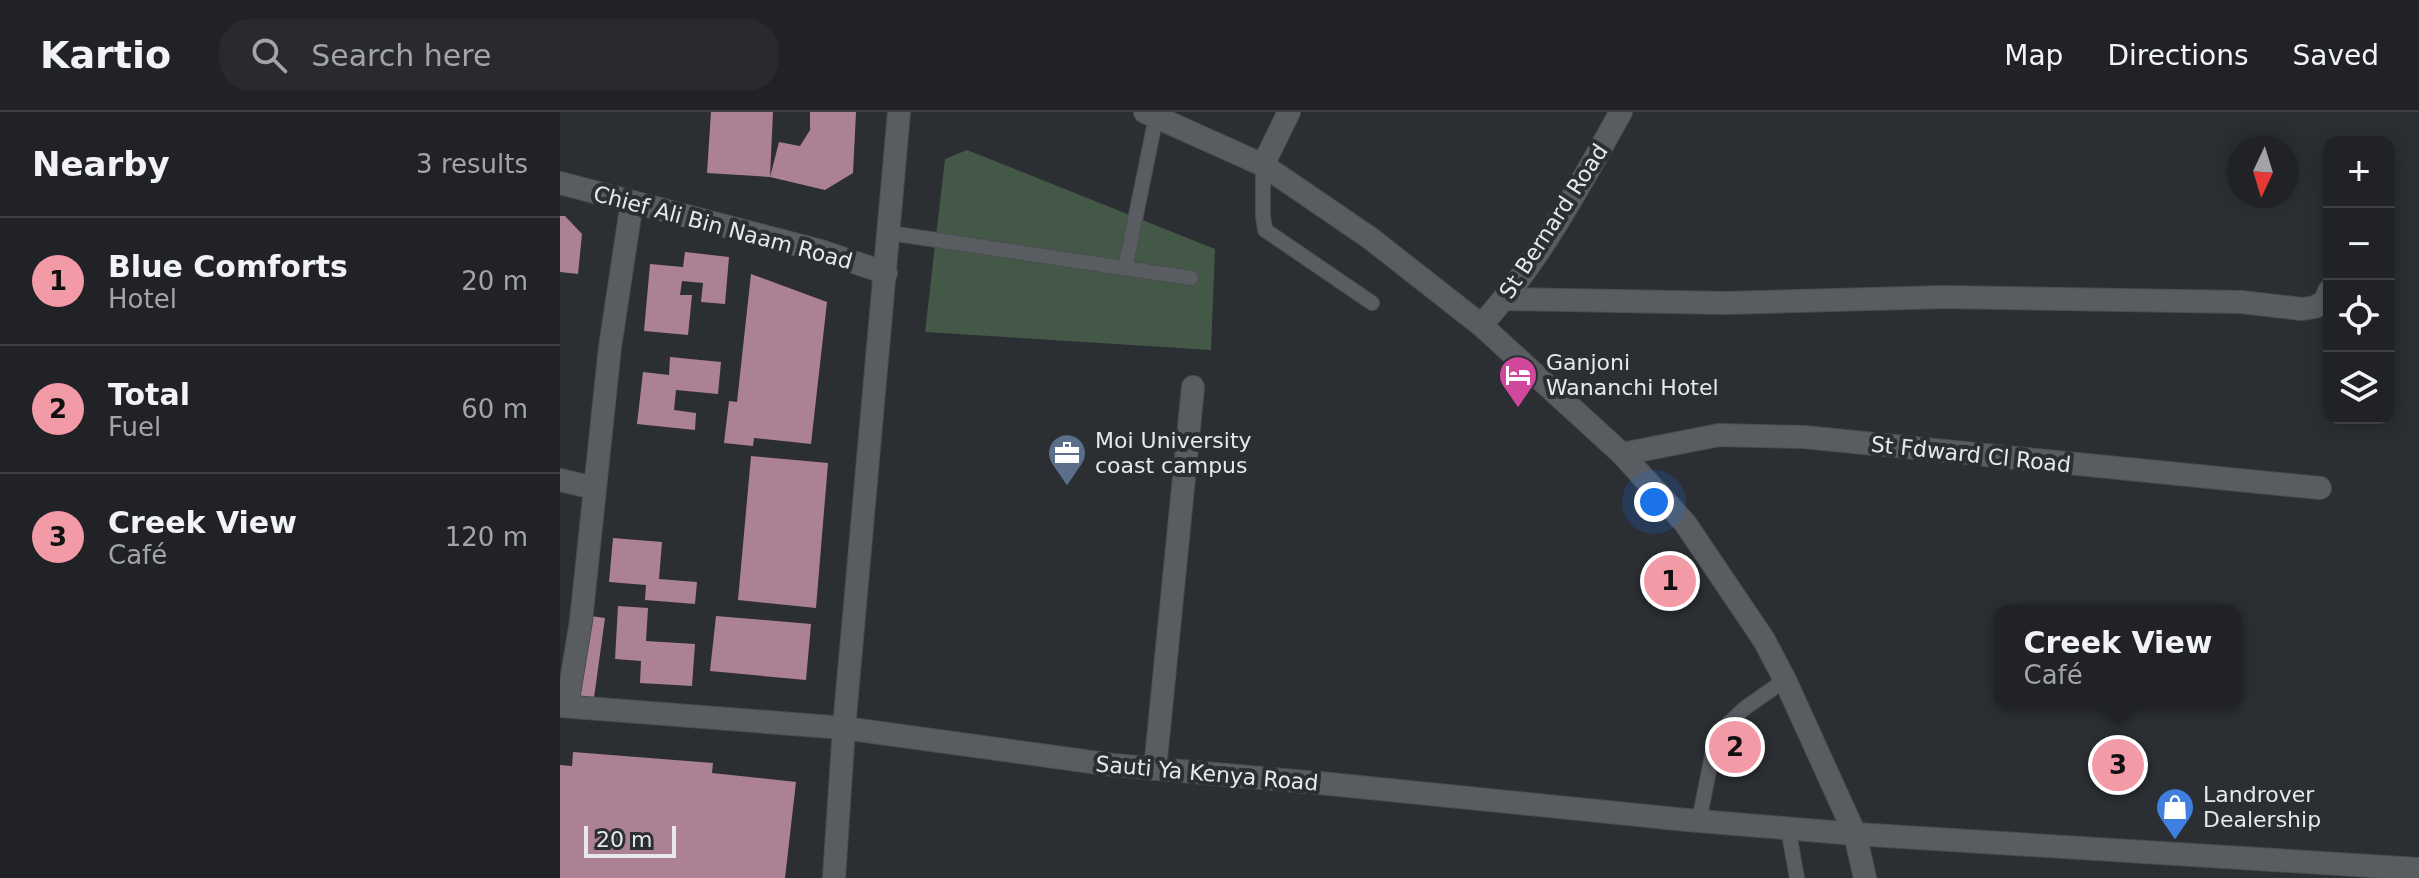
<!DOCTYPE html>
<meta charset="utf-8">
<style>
body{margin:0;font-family:"DejaVu Sans",sans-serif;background:#282a2e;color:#f1f3f6}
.controls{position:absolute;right:24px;top:24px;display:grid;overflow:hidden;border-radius:16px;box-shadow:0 4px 20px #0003}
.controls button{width:72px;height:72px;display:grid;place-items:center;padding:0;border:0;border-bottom:2px solid #3d3f43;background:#202226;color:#f1f3f6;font:40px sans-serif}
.compass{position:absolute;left:1667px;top:24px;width:72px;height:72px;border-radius:50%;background:#202226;box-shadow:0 4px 20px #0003;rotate:184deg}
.scale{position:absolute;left:24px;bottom:20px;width:92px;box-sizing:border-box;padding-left:8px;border:4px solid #e6e8eb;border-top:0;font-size:22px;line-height:28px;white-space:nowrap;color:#e6e8eb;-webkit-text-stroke:6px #2b2e32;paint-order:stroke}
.you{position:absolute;left:1094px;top:390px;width:28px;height:28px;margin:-20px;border:6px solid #fff;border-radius:50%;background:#1a73e8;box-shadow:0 0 0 12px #1a73e833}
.badge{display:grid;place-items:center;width:52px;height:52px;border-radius:50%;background:#f39aa7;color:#111;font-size:26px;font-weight:700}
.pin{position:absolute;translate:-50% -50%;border:4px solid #fff;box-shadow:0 2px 8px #0006}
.popup{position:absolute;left:1434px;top:493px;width:248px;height:104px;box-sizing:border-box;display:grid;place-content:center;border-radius:16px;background:#202226;filter:drop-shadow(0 2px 6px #0005);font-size:26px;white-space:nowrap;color:#a2a4a7}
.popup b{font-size:30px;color:#f1f3f6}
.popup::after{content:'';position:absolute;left:50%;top:100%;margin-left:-16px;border:16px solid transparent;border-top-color:#202226}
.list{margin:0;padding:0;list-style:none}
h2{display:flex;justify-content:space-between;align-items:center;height:104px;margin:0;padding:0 32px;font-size:34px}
h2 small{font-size:26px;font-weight:400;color:#a2a4a7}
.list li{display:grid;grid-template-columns:52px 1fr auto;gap:24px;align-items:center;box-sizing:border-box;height:128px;padding:0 32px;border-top:2px solid #3d3f43}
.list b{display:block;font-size:30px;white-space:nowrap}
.list p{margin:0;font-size:26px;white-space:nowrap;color:#a2a4a7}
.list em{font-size:26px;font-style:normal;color:#a2a4a7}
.icon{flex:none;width:44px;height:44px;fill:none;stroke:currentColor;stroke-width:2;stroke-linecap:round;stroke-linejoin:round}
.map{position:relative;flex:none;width:1859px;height:766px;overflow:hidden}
header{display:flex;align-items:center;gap:48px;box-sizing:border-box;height:112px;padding:0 40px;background:#202226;border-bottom:2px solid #3d3f43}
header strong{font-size:38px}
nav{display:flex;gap:44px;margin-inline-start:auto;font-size:28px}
.search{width:560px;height:72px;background:#282a2e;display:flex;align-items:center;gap:20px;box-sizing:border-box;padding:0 28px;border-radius:32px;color:#a2a4a7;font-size:30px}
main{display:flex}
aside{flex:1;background:#202226}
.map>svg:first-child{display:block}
.green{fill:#435846}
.building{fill:#ad8194}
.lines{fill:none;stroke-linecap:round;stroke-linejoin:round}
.service-casing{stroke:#4a4d50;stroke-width:16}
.minor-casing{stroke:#4a4d50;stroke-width:24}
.tertiary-casing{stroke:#4a4d50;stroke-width:24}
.service{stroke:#595c61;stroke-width:14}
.minor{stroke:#595c61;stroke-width:22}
.tertiary{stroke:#595c61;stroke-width:22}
.labels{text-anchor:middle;stroke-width:8;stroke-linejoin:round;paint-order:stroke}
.street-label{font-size:22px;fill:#e6e8eb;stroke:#2b2e32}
.poi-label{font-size:22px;fill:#e6e8eb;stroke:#2b2e32;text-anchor:start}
</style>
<header>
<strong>Kartio</strong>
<div class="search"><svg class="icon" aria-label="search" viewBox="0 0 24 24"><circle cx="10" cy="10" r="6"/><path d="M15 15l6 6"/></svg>Search here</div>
<nav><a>Map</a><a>Directions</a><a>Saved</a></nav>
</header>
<main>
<aside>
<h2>Nearby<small>3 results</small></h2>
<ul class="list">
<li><span class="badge">1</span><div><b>Blue Comforts</b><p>Hotel</p></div><em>20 m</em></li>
<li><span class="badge">2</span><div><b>Total</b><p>Fuel</p></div><em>60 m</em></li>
<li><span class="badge">3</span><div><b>Creek View</b><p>Café</p></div><em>120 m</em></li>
</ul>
</aside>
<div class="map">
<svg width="1859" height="766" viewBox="0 0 1859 766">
<rect width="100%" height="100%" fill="#2b2e32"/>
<polygon class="green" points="407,38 655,137 651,238 365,220 385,47"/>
<g class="building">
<polygon points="151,0 213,0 210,65 219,30 240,34 250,18 250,0 296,0 293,61 265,78 210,65 147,61"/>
<polygon points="0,104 5,104 22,122 18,162 0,160"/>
<polygon points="125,140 169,145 165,192 141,190 143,171 122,169 120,183 132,183 128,223 84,219 90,152 123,155"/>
<polygon points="191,162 267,190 251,332 194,326 193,334 164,331 169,289 177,290"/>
<polygon points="110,245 161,250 158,282 116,278 114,298 136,301 135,318 77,312 83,260 109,263"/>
<polygon points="191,344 268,351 256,496 178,488"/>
<polygon points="53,426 102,430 99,467 137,470 135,492 85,488 86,473 49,470"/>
<polygon points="58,494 88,496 86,529 135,532 132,574 80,571 81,549 55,547"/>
<polygon points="16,502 45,506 33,593 4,590"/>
<polygon points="156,504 251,512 246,568 150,559"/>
<polygon points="13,640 153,651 152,661 236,670 225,766 0,766 0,653 12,654"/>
</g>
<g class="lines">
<defs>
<g id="service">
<polyline points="703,53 703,104 705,118 812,191"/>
<polyline points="330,121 631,166"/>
<polyline points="565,157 596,5"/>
<polyline points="1139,709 1156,623 1185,596 1225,568"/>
<polyline points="1228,716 1237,766"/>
</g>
<g id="minor">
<polyline points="703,53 729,0"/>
<polyline points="0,71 261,139 326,161"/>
<polyline points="945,187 1166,191 1384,185 1681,190 1742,197 1755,195 1765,189 1769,179"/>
<path d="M921,213C979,151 1019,74 1061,0"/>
<polyline points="1062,342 1159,323 1244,325 1760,376"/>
<polyline points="0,368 34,376"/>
<polyline points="0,594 284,616 553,653 770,672 1127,708 1295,722 1859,757"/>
<polyline points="7,594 21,509 50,235 72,90"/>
<polyline points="595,657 633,275"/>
<polyline points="274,766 284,616 339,0"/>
</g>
<polyline id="tertiary" points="585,0 703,53 810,126 921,213 1062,342 1125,411 1204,528 1225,568 1295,722 1305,766"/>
</defs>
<use href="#service" class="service-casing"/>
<use href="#minor" class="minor-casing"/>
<use href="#tertiary" class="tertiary-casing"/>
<use href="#service" class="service"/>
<use href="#minor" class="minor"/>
<use href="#tertiary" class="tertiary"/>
</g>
<defs>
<symbol id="hotel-pin" viewBox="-11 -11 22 30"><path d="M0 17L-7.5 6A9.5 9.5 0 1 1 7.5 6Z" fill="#d1479c" stroke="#2b2e32"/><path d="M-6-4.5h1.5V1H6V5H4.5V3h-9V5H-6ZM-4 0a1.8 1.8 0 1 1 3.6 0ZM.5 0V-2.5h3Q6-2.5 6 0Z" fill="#fff"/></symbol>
<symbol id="office-pin" viewBox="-11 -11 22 30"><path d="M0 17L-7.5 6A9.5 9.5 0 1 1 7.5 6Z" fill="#5c6f8a" stroke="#2b2e32"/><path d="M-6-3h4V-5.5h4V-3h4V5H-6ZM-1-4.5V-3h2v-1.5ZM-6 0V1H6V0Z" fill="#fff"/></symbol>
<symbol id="shop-pin" viewBox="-11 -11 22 30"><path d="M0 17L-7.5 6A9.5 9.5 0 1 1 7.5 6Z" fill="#3f7fe0" stroke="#2b2e32"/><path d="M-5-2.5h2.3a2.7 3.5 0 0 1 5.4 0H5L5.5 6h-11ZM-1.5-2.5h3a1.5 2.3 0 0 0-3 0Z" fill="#fff"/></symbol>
</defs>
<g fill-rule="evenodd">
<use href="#hotel-pin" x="936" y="241" width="44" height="60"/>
<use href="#office-pin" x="485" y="319" width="44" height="60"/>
<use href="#shop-pin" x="1593" y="673" width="44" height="60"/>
</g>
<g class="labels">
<g class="street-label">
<text transform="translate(993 109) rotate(-57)" y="8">St Bernard Road</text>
<text transform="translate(163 115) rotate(15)" y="8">Chief Ali Bin Naam Road</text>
<text transform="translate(1411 342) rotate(6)" y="8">St Fdward Cl Road</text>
<text transform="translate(647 661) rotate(5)" y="8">Sauti Ya Kenya Road</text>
</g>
<g class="poi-label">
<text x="986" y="258">Ganjoni<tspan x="986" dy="25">Wananchi Hotel</tspan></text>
<text x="535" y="336">Moi University<tspan x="535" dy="25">coast campus</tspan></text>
<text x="1643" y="690">Landrover<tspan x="1643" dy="25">Dealership</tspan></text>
</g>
</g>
</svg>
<div class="controls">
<button>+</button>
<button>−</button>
<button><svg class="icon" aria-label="locate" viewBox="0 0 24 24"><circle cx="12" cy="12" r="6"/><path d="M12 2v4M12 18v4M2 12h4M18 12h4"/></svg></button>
<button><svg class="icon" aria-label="layers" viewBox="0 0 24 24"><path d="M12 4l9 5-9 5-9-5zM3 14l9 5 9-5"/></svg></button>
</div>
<svg class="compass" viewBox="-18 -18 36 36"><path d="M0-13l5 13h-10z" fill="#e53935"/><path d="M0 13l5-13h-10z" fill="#a2a4a7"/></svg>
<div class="scale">20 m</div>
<div class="you"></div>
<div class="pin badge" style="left:1110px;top:469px">1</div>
<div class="pin badge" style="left:1175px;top:635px">2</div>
<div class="pin badge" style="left:1558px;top:653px">3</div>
<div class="popup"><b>Creek View</b>Café</div>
</div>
</main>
